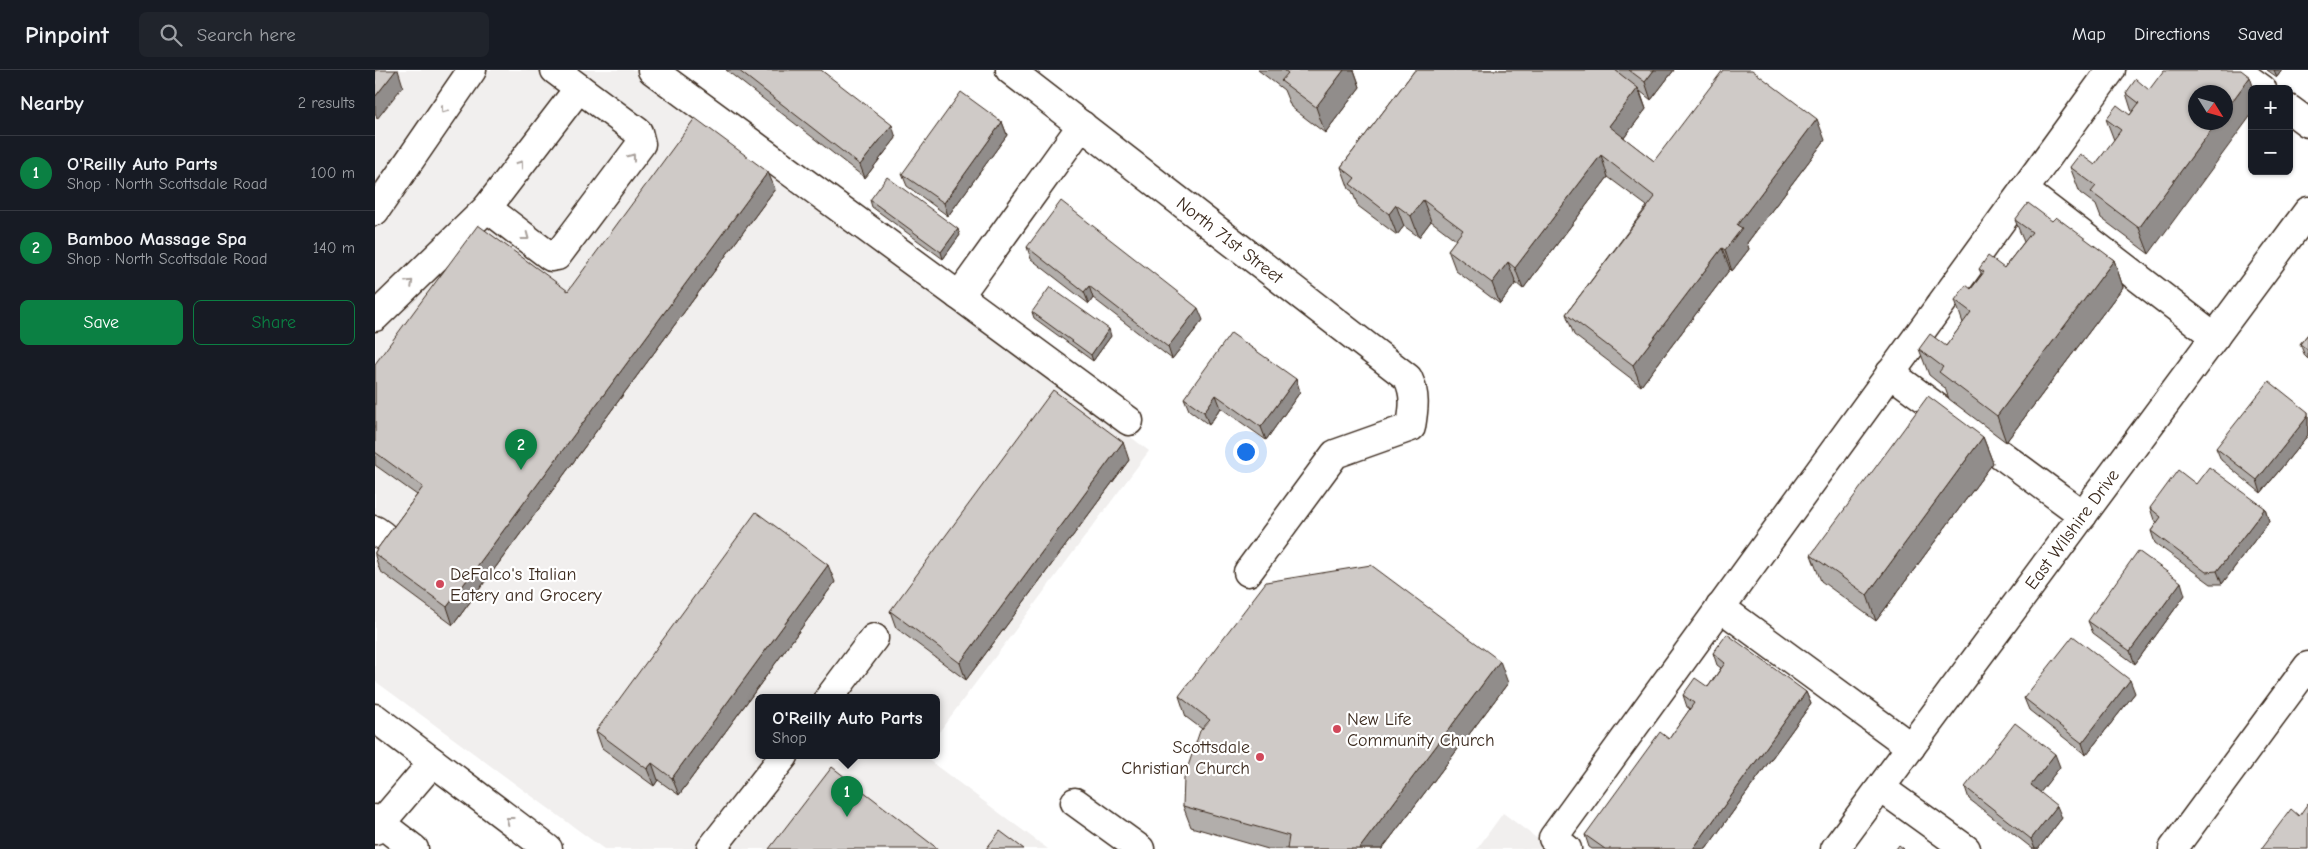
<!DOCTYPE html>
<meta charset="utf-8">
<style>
body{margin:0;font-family:"Comic Neue",sans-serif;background:#20242c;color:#f1f3f6}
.controls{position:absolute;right:15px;top:15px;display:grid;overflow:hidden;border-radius:8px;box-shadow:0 1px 4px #0004}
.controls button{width:45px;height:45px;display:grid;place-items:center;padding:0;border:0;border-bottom:1px solid #363941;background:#171b24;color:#f1f3f6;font:25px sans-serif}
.compass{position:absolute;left:1813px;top:15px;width:45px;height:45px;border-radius:50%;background:#171b24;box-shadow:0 1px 4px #0004;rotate:127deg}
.you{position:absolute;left:870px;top:381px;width:18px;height:18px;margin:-12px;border:4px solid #fff;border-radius:50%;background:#1a73e8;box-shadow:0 0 0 8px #1a73e833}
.badge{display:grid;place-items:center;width:32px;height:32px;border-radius:50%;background:#0b8043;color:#fff;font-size:16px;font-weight:700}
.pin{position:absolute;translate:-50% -41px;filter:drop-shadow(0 1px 2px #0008)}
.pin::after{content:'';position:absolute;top:26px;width:18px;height:15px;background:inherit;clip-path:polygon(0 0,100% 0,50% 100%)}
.popup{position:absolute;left:380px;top:624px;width:185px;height:65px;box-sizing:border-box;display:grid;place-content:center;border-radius:8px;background:#171b24;filter:drop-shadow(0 1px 4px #0005);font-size:16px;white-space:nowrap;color:#9ea1a6}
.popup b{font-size:19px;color:#f1f3f6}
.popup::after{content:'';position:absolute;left:50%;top:100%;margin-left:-10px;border:10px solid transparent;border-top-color:#171b24}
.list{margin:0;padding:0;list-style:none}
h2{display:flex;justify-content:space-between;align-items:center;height:65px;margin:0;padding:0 20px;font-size:21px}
h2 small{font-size:16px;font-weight:400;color:#9ea1a6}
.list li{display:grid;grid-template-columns:32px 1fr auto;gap:15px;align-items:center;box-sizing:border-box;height:75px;padding:0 20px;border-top:1px solid #363941}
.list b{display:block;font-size:19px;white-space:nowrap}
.list p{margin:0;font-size:16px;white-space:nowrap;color:#9ea1a6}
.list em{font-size:16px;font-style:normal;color:#9ea1a6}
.actions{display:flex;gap:10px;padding:15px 20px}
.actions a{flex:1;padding:11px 0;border:1px solid #0b8043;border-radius:8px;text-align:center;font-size:18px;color:#0b8043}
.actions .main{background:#0b8043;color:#fff}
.icon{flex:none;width:28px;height:28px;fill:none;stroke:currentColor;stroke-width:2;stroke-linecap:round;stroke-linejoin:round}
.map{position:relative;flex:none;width:1933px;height:779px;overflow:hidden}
header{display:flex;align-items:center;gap:30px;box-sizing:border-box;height:70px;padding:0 25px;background:#171b24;border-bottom:1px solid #363941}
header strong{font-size:24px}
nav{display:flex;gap:28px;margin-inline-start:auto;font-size:18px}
.search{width:350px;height:45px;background:#20242c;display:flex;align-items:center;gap:12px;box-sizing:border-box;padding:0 18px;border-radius:8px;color:#9ea1a6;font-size:19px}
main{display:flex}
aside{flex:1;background:#171b24}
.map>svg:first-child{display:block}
.built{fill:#f1efee}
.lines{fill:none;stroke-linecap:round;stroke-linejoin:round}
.minor-casing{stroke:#3b2a1e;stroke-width:31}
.major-casing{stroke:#3b2a1e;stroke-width:31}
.minor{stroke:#fff;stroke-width:28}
.major{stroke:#fff;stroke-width:28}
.wall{fill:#b2aeab;stroke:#3b2a1e}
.shaded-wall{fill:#918d8b;stroke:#3b2a1e}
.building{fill:#cfcac7;stroke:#3b2a1e}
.oneway{stroke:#a79f9a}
.poi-dot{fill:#d1495b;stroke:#fff;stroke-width:2}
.labels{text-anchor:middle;stroke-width:4.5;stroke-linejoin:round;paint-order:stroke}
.street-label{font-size:18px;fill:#3b2a1e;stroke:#fff}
.poi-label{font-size:18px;fill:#3b2a1e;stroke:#fff;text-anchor:start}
</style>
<header>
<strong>Pinpoint</strong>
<div class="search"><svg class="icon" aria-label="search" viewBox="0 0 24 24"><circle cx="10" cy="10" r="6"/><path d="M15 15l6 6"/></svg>Search here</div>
<nav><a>Map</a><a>Directions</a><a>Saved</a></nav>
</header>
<main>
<aside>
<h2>Nearby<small>2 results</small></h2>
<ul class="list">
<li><span class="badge">1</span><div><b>O'Reilly Auto Parts</b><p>Shop · North Scottsdale Road</p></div><em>100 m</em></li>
<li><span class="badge">2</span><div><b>Bamboo Massage Spa</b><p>Shop · North Scottsdale Road</p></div><em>140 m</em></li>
</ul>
<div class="actions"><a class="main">Save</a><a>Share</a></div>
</aside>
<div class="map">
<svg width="1933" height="779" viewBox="0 0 1933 779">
<rect width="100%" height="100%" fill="#fff"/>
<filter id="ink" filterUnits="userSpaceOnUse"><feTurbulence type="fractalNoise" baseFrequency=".02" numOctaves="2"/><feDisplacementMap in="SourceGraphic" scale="10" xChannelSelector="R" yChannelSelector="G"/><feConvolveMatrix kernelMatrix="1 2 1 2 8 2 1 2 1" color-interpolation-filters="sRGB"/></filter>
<g filter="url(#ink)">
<g class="built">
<polygon points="0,0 265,0 550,209 774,381 561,666 561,628 383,628 383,686 548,686 673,779 229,779 0,611"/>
<polygon points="1128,743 1176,779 1102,779"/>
</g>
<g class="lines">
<defs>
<g id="minor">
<polyline points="277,0 754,351"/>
<path id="s1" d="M635,0L1033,308C1041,325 1039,338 1036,357L960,384L873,502"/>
<polyline points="1861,0 1887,19"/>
<polyline points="1914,39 1933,53"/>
<polyline points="1649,120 1840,267"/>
<polyline points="112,138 176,187 182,186 266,74 263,62 180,0"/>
<polyline points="0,141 97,0"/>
<polyline points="584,226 707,55"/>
<polyline points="0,247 112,138 204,18"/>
<polyline points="1515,303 1708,445"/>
<polyline points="0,460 7,465"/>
<polyline points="1345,537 1536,677"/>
<polyline points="454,628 499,568"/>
<polyline points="1506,718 1591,779"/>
<polyline points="700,732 765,779"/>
<polyline points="0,760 58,692"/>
<polyline points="336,779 409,686"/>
<polyline points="1192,779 1178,768 1736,0"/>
<path id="s2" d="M1460,779L1933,141"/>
<polyline points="1798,779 1933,596"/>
</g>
<g id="major">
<polyline points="0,648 173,779"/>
<polyline points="0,749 39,779"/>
</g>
</defs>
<use href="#minor" class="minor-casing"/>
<use href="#major" class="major-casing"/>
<use href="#minor" class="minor"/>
<use href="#major" class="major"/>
</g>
<g class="wall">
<polygon points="351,0 446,0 521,68 490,108"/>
<polygon points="883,0 979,0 985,17 950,63 916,37 909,20"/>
<polygon points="1040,0 1299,0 1276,30 1265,21 1271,39 1249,68 1279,91 1450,70 1372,173 1374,179 1357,201 1355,199 1266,316 1199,265 1191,244 1272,136 1233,107 1148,219 1141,213 1125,234 1081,201 1073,180 1081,170 1056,151 1044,167 1029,156 1022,165 983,136 977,121 974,119 966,97"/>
<polygon points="1892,0 1907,0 1902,7"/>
<polygon points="1774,20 1774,184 1726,148 1721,135 1705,123 1695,97 1720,95 1739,70 1731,49 1755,45 1757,42 1751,23"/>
<polygon points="627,52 632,65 573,146 532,116 527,104"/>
<polygon points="400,119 78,555 5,501 0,486 0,482 42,425 0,395 0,294 193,221"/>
<polygon points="495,130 585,165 568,189 497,137"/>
<polygon points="1640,150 1677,151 1739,190 1748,217 1631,372 1574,329 1570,318 1554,305 1544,279 1571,276 1588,253 1580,230 1596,219 1607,205 1604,199 1629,198 1649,172"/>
<polygon points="652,177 828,250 797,289 718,228 714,234 656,189"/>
<polygon points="657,242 736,266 718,291 659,248"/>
<polygon points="1933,264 1933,289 1930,286 1925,274"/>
<polygon points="921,309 925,322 891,370 846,338 834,355 814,340 809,328"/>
<polygon points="1933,342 1933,365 1886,423 1846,390 1841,378"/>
<polygon points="1608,367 1618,393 1501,551 1446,511 1436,485"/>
<polygon points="754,390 591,610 521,558 515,541"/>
<polygon points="1821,414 1890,438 1894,451 1847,514 1836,514 1780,473 1776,461 1782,452 1779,450 1775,438"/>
<polygon points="460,512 304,725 283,710 279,716 227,678 221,661"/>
<polygon points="1810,525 1760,594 1718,563 1713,551"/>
<polygon points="1338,583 1431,622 1436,634 1331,779 1217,779 1214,777 1210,765 1294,669 1315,639 1312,637 1308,625 1333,617 1346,598 1342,595"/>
<polygon points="1133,613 1007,779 893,779 816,757 808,736 827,659 811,647 804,626"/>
<polygon points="1760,623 1711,685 1654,640 1649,628"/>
<polygon points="1685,697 1665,722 1687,748 1663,779 1658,779 1594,729 1590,717"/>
</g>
<g class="shaded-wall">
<polygon points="21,0 23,0 28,16 2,49 0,42 0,27"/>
<polygon points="969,0 979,0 985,17 950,63 941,37"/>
<polygon points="1279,0 1299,0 1276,30 1270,12"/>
<polygon points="1899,0 1907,0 1902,7"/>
<polygon points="1875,7 1879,19 1877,19 1877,44 1774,184 1764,158 1842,52 1850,52 1850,41"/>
<polygon points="1263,18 1271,39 1242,77 1234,56"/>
<polygon points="1442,49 1450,70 1372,173 1374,179 1357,201 1350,180 1362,155"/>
<polygon points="627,52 632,65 573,146 569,133"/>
<polygon points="517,55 521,68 490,108 485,95"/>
<polygon points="1226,85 1233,107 1148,219 1140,198"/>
<polygon points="393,102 400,119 78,555 72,537"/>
<polygon points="1048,130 1056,151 1044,167 1036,146"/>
<polygon points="1021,135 1029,156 1022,165 1014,144"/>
<polygon points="583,159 585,165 568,189 566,182"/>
<polygon points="1347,178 1355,199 1266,316 1258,295"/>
<polygon points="1739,190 1748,217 1631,372 1622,346"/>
<polygon points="1133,192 1141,213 1125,234 1117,213"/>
<polygon points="714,216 718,228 714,234 709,222"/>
<polygon points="823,238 828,250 797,289 793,277"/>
<polygon points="734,259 736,266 718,291 716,285"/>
<polygon points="921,309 925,322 891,370 886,357"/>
<polygon points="841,325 846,338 834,355 829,342"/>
<polygon points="1933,346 1933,365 1886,423 1882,410"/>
<polygon points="1608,367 1618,393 1501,551 1492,525"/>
<polygon points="748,372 754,390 591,610 585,593"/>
<polygon points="1890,438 1894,451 1847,514 1842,501"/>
<polygon points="453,495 460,512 304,725 297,708"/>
<polygon points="1806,512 1810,525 1760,594 1755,581"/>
<polygon points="1125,591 1133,613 1007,779 984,779"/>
<polygon points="1755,610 1760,623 1711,685 1707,673"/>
<polygon points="1431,622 1436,634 1331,779 1318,779"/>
<polygon points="1680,684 1685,697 1661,728 1656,715"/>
<polygon points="277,693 283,710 279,716 272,699"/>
<polygon points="1682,736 1687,748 1663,779 1660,779 1656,769"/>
</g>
<g class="building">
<polygon points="0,0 21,0 0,27"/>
<polygon points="363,0 446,0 517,55 485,95"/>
<polygon points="909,0 969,0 941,37 906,11 913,3"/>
<polygon points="1040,0 1240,0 1263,18 1234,56 1279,91 1348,0 1377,0 1442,49 1362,155 1367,158 1350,180 1347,178 1258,295 1191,244 1280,127 1226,85 1140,198 1133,192 1117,213 1073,180 1088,160 1048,130 1036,146 1021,135 1014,144 975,114 980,108 966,97"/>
<polygon points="1254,0 1279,0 1270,12"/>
<polygon points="1789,0 1866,0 1875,7 1850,41 1850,22 1820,22 1820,52 1842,52 1764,158 1716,122 1721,116 1695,97 1705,84 1720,95 1746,60 1731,49 1742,35 1755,45 1764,33 1751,23 1761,9 1774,20"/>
<polygon points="586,22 627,52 569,133 527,104"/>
<polygon points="320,48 393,102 72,537 0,484 0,482 48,417 0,382 0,294 103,155 193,221"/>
<polygon points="512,107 583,159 566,182 495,130"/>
<polygon points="686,131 823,238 793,277 714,216 709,222 652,177"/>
<polygon points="1653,133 1677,151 1681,147 1739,190 1622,346 1564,302 1568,297 1544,279 1555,264 1571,276 1596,242 1580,230 1591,215 1596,219 1609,202 1604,199 1613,186 1629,198 1657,162 1640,150"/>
<polygon points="675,217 734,259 716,285 657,242"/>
<polygon points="856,263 921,309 886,357 841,325 829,342 809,328"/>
<polygon points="1933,264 1933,280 1925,274"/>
<polygon points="1894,311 1933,342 1933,346 1882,410 1841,378"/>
<polygon points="678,320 748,372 585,593 515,541"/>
<polygon points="1553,326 1608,367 1492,525 1436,485"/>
<polygon points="1834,397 1890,438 1842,501 1831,502 1776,461 1786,447 1775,438 1803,400 1821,414"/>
<polygon points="381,442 453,495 297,708 277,693 272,699 221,661"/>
<polygon points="1763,481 1806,512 1755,581 1713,551"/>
<polygon points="996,495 1125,591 984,779 912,779 914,766 808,736 809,708 825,661 835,650 804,626 891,512"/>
<polygon points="1352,564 1431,622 1318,779 1230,779 1210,765 1285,662 1294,669 1319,633 1308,625 1320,608 1333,617 1350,593 1338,583"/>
<polygon points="1698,566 1755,610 1707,673 1649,628"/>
<polygon points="1640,653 1680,684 1656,715 1682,736 1656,769 1590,717"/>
<polygon points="457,697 563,779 394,779"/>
<polygon points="1933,733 1933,779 1886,779 1916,739 1924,746"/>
<polygon points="625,761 649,779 611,779"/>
<polygon points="1524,775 1529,779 1521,779"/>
</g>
<defs><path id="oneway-chevron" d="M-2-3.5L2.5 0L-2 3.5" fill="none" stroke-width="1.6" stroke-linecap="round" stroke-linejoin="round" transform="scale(1.25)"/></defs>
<g class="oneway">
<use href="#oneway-chevron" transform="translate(69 40) rotate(125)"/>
<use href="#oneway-chevron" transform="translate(257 87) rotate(-53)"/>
<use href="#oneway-chevron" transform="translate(145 94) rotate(-53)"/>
<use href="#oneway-chevron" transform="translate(151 167) rotate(37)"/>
<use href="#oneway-chevron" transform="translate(35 213) rotate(-44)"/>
<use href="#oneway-chevron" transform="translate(134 750) rotate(-143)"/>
</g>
</g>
<g class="poi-dot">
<circle cx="65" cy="514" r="5"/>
<circle cx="962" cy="659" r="5"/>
<circle cx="885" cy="687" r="5"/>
</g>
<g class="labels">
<g class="street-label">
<text dy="6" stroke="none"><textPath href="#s1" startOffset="278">North 71st Street</textPath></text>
<text dy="6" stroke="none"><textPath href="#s2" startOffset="398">East Wilshire Drive</textPath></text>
</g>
<g class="poi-label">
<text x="75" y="510">DeFalco's Italian<tspan x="75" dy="21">Eatery and Grocery</tspan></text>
<text x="972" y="655">New Life<tspan x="972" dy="21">Community Church</tspan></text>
<text x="875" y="683" text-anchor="end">Scottsdale<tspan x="875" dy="21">Christian Church</tspan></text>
</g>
</g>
</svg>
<div class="controls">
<button>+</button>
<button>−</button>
</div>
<svg class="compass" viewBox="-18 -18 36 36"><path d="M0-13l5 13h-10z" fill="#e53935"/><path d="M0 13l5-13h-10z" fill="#9ea1a6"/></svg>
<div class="you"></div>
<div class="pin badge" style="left:472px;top:747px">1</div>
<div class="popup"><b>O'Reilly Auto Parts</b>Shop</div>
<div class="pin badge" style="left:146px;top:400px">2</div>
</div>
</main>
